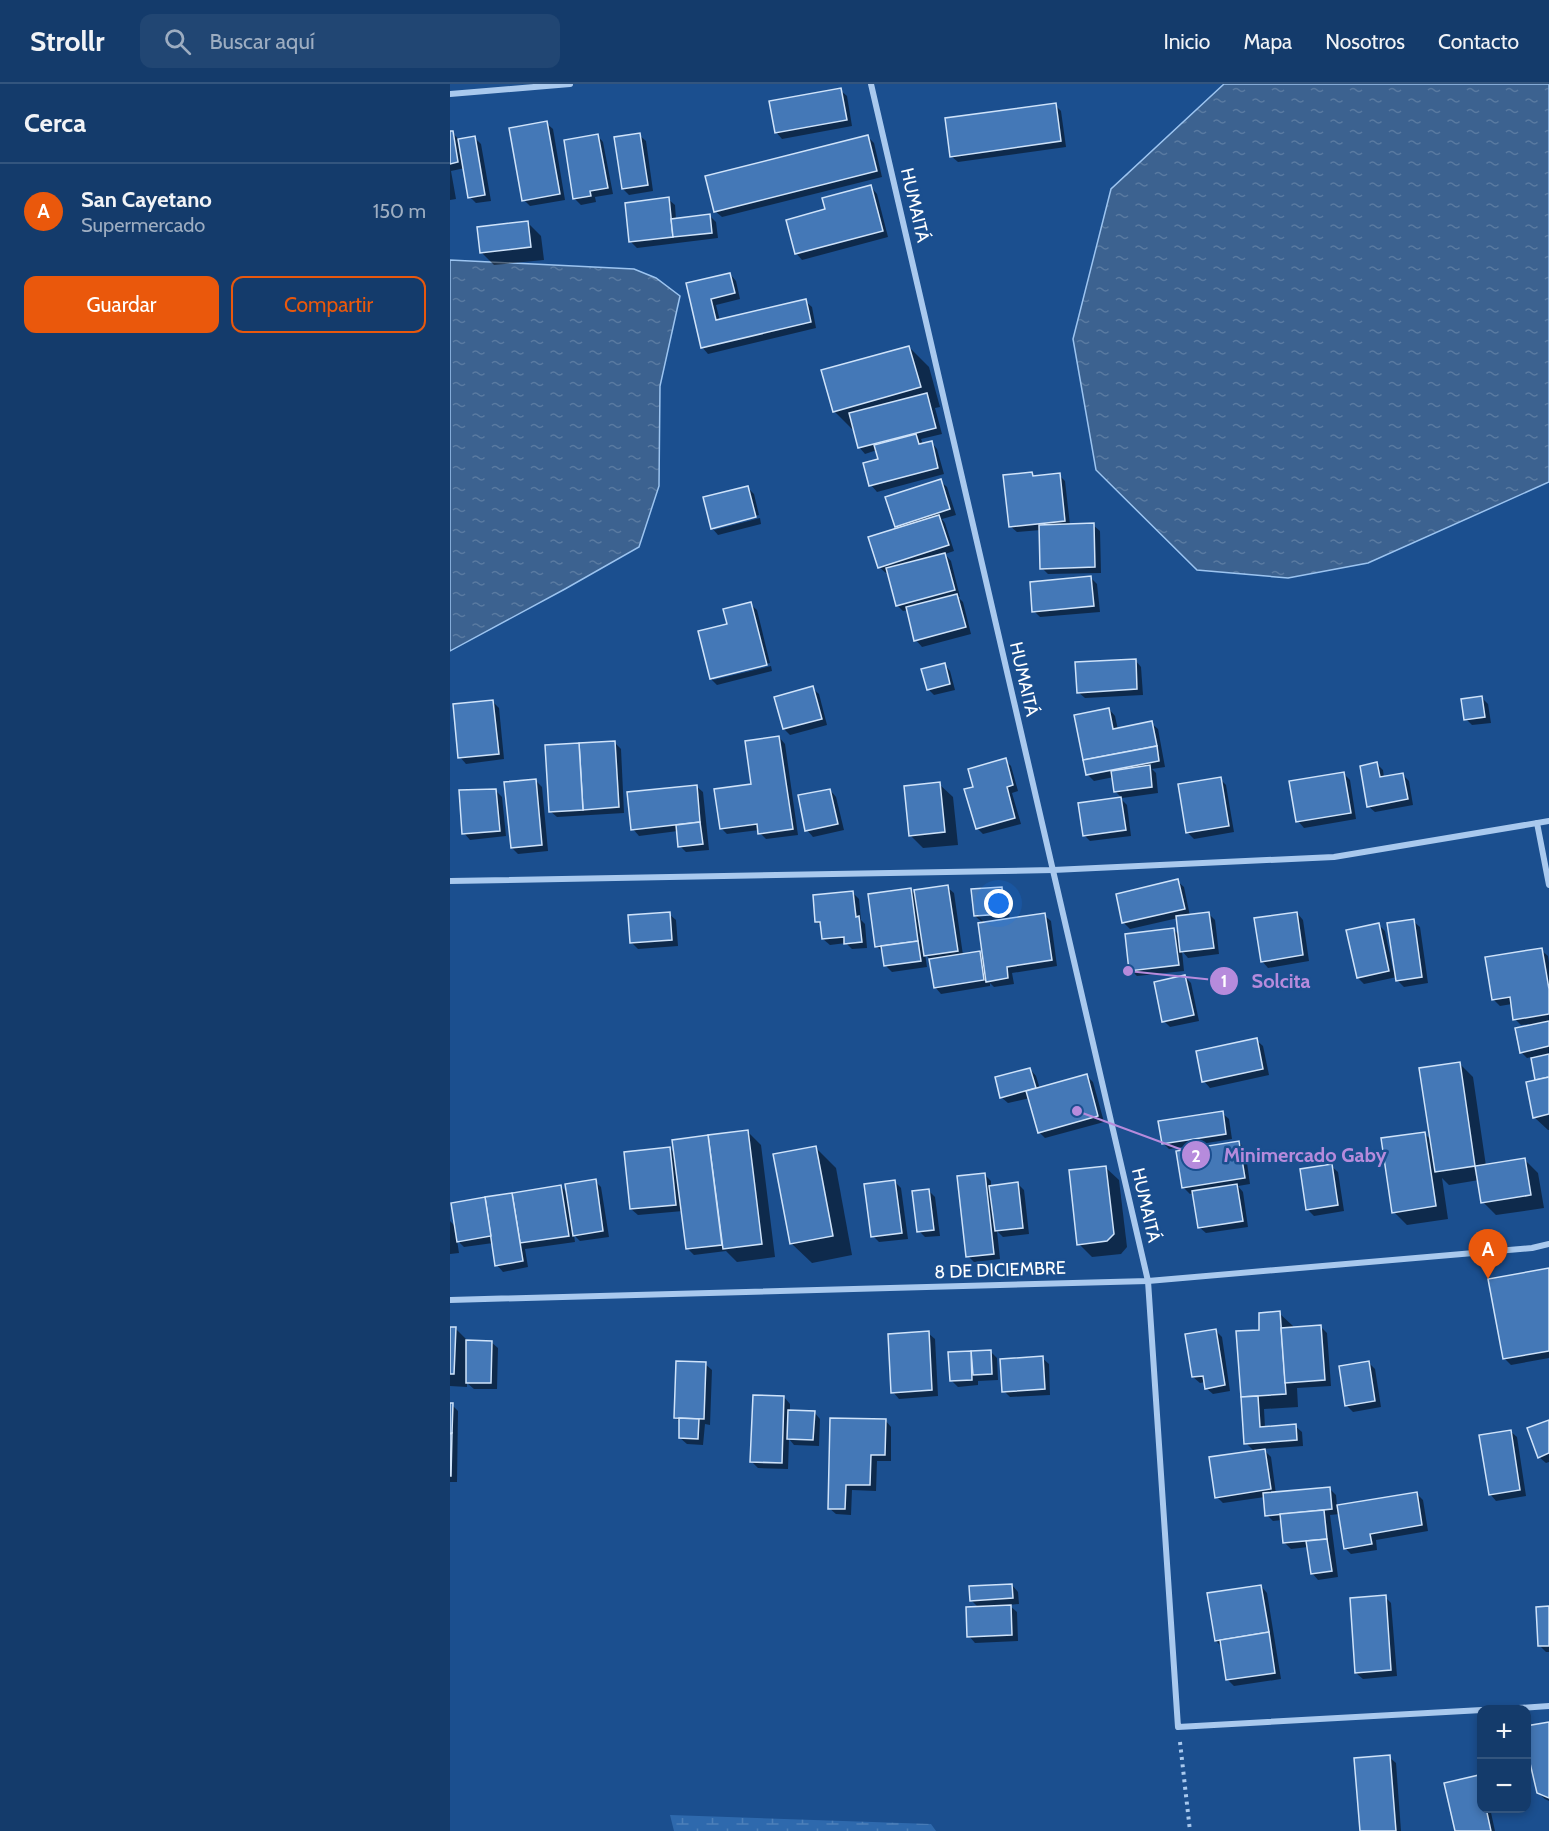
<!DOCTYPE html>
<html lang="es">
<meta charset="utf-8">
<style>
body{margin:0;font-family:Cabin,sans-serif;background:#214673;color:#f1f3f6}
.controls{position:absolute;right:18px;bottom:18px;display:grid;overflow:hidden;border-radius:12px;box-shadow:0 3px 9px #0003}
.controls button{width:54px;height:54px;display:grid;place-items:center;padding:0;border:0;border-bottom:2px solid #33557e;background:#143b6b;color:#f1f3f6;font:30px sans-serif}
.you{position:absolute;left:549px;top:820px;width:21px;height:21px;margin:-15px;border:4px solid #fff;border-radius:50%;background:#1a73e8;box-shadow:0 0 0 9px #1a73e833}
.badge{display:grid;place-items:center;width:39px;height:39px;border-radius:50%;background:#ea580c;color:#fff;font-size:20px;font-weight:700}
.pin{position:absolute;translate:-50% -50px;filter:drop-shadow(0 2px 3px #0008)}
.pin::after{content:'';position:absolute;top:32px;width:21px;height:18px;background:inherit;clip-path:polygon(0 0,100% 0,50% 100%)}
.list{margin:0;padding:0;list-style:none}
h2{display:flex;justify-content:space-between;align-items:center;height:78px;margin:0;padding:0 24px;font-size:26px}
h2 small{font-size:20px;font-weight:400;color:#9dadc1}
.list li{display:grid;grid-template-columns:39px 1fr auto;gap:18px;align-items:center;box-sizing:border-box;height:96px;padding:0 24px;border-top:2px solid #33557e}
.list b{display:block;font-size:22px;white-space:nowrap}
.list p{margin:0;font-size:20px;white-space:nowrap;color:#9dadc1}
.list em{font-size:20px;font-style:normal;color:#9dadc1}
.actions{display:flex;gap:12px;padding:18px 24px}
.actions a{flex:1;padding:14px 0;border:2px solid #ea580c;border-radius:12px;text-align:center;font-size:21px;color:#ea580c}
.actions .main{background:#ea580c;color:#fff}
.icon{flex:none;width:33px;height:33px;fill:none;stroke:currentColor;stroke-width:2;stroke-linecap:round;stroke-linejoin:round}
.map{position:relative;flex:none;width:1099px;height:1747px;overflow:hidden}
header{display:flex;align-items:center;gap:36px;box-sizing:border-box;height:84px;padding:0 30px;background:#143b6b;border-bottom:2px solid #33557e}
header strong{font-size:28px}
nav{display:flex;gap:33px;margin-inline-start:auto;font-size:21px}
.search{width:420px;height:54px;background:#214673;display:flex;align-items:center;gap:15px;box-sizing:border-box;padding:0 21px;border-radius:12px;color:#9dadc1;font-size:22px}
main{display:flex}
aside{flex:1;background:#143b6b}
.map>svg:first-child{display:block}
.wetland{fill:url(#wetland-marsh)}
.water{fill:url(#water-ripples);stroke:#9cc4f0;stroke-width:1.5}
.shadow{fill:#0007}
.building{fill:#4478b7;stroke:#cfe3fa;stroke-width:1.5}
.lines{fill:none;stroke-linecap:round;stroke-linejoin:round}
.path{stroke:#a9c9ee;stroke-width:4;stroke-dasharray:3 4.5;stroke-linecap:butt}
.minor{stroke:#a9c9ee;stroke-width:6}
.labels{text-anchor:middle;stroke-width:5;stroke-linejoin:round;paint-order:stroke}
.street-label{font-size:18px;fill:#fff;stroke:#1b4f8f}
.leader{fill:none;stroke:#b68bdc;stroke-width:2}
.callout-dot{fill:#b68bdc;stroke:#1b4f8f;stroke-width:2}
.mark-label{font-size:18px;text-anchor:middle;font-weight:bold;fill:#fff}
.callout-label{font-size:20px;text-anchor:middle;font-weight:bold;fill:#b68bdc;stroke:#1b4f8f;stroke-width:5;stroke-linejoin:round;paint-order:stroke}
</style>
<header>
<strong>Strollr</strong>
<div class="search"><svg class="icon" aria-label="search" viewBox="0 0 24 24"><circle cx="10" cy="10" r="6"/><path d="M15 15l6 6"/></svg>Buscar aquí</div>
<nav><a>Inicio</a><a>Mapa</a><a>Nosotros</a><a>Contacto</a></nav>
</header>
<main>
<aside>
<h2>Cerca<small></small></h2>
<ul class="list">
<li><span class="badge">A</span><div><b>San Cayetano</b><p>Supermercado</p></div><em>150 m</em></li>
</ul>
<div class="actions"><a class="main">Guardar</a><a>Compartir</a></div>
</aside>
<div class="map">
<svg width="1099" height="1747" viewBox="0 0 1099 1747">
<defs>
<pattern id="wetland-marsh" width="20" height="14" patternUnits="userSpaceOnUse" patternTransform="scale(1.5)"><rect width="20" height="14" fill="#2e69ad"/><path d="M1 5h8M5 5V1M11 12h8M15 12V8" fill="none" stroke="#4d80b9"/></pattern>
<pattern id="water-ripples" width="26" height="14" patternUnits="userSpaceOnUse" patternTransform="scale(1.5)"><rect width="26" height="14" fill="#3c6290"/><path d="M2 4q2-2 4 0t4 0M15 11q2-2 4 0t4 0" fill="none" stroke="#597aa1"/></pattern>
</defs>
<rect width="100%" height="100%" fill="#1b4f8f"/>
<polygon class="wetland" points="220,1731 481,1740 486,1747 224,1747"/>
<g class="water">
<polygon points="774,0 1099,0 1099,398 918,479 838,494 747,486 646,386 623,255 661,105"/>
<polygon points="0,176 184,185 206,194 230,212 210,302 209,402 189,463 115,505 0,567"/>
</g>
<g class="shadow">
<polygon points="390,6 397,12 402,42 332,55 326,48"/>
<polygon points="605,21 611,27 616,63 508,78 501,72"/>
<polygon points="96,39 103,45 115,116 80,122 74,116"/>
<polygon points="2,48 9,56 24,53 31,60 41,117 26,119 20,113 15,84 1,87 6,115 0,116 0,49"/>
<polygon points="147,51 153,58 163,110 145,113 146,118 131,121 124,114"/>
<polygon points="189,51 196,57 203,107 179,111 173,105"/>
<polygon points="418,53 424,59 432,93 272,133 265,127"/>
<polygon points="421,103 427,110 438,153 352,176 346,169 377,127"/>
<polygon points="218,115 225,121 226,136 260,132 266,138 268,154 187,164 180,157"/>
<polygon points="78,139 91,152 94,176 44,181 31,168"/>
<polygon points="280,190 286,197 290,215 266,221 270,237 355,217 362,223 366,244 258,270 252,263 238,200"/>
<polygon points="459,263 479,283 490,323 485,324 492,350 471,355 473,360 481,358 487,365 494,390 427,408 421,401 430,376 427,366 415,370 409,363 405,348 384,327"/>
<polygon points="582,389 586,393 609,391 615,397 620,441 643,441 650,447 651,489 598,490 592,484 591,446 567,448 560,442"/>
<polygon points="490,397 497,403 506,431 492,435 495,439 504,467 495,470 501,477 510,513 508,513 513,518 521,550 472,563 466,556 458,526 453,527 447,521 439,488 436,489 429,483 449,445 446,442"/>
<polygon points="298,404 304,410 309,431 264,443 264,446 310,434 311,440 268,451 262,444"/>
<polygon points="641,494 647,500 650,528 590,533 584,527"/>
<polygon points="300,520 307,526 320,579 263,593 263,596 321,582 322,587 267,601 261,595"/>
<polygon points="685,576 691,583 693,611 635,614 628,608"/>
<polygon points="494,580 500,587 505,606 484,611 478,605"/>
<polygon points="362,604 369,610 377,641 340,651 334,645"/>
<polygon points="1032,614 1038,620 1041,639 1022,641 1016,635"/>
<polygon points="43,618 49,624 54,675 16,680 10,673"/>
<polygon points="659,625 665,632 668,646 701,639 708,645 715,683 702,685 706,689 708,709 672,714 666,708 664,693 644,697 638,691 626,632"/>
<polygon points="329,653 335,660 348,751 316,755 310,749 309,746 277,750 271,744 303,701"/>
<polygon points="164,658 171,665 174,729 107,733 100,727"/>
<polygon points="555,676 561,682 568,707 562,709 571,740 533,750 527,744 525,704"/>
<polygon points="927,680 933,686 934,694 953,691 959,697 963,721 925,728 918,722"/>
<polygon points="893,689 900,696 906,735 854,744 848,737"/>
<polygon points="770,695 776,701 784,748 744,755 738,749 730,702"/>
<polygon points="86,697 92,703 98,767 68,770 62,764"/>
<polygon points="489,700 503,713 508,761 473,764 460,751"/>
<polygon points="246,702 253,708 259,766 236,768 230,762 228,747 189,752 183,745"/>
<polygon points="45,706 52,713 56,752 20,756 14,749"/>
<polygon points="380,706 386,713 394,746 363,753 357,746"/>
<polygon points="671,715 677,721 681,752 640,757 634,751"/>
<polygon points="727,797 734,803 740,832 759,830 765,836 769,870 738,874 732,867 734,887 687,892 681,886 724,846 730,852 728,834 680,845 674,839 667,811"/>
<polygon points="497,803 504,809 513,871 530,868 534,873 534,840 525,832 551,804 557,810 560,836 594,831 601,837 607,882 562,889 564,900 544,903 540,899 540,902 491,910 485,903 481,876 475,870 477,883 442,888 436,882 433,868 426,862 461,806 467,812"/>
<polygon points="402,808 409,815 411,836 415,840 417,864 402,865 396,859 380,861 373,855 372,843 366,837"/>
<polygon points="847,829 853,836 859,877 818,884 812,877"/>
<polygon points="219,830 226,836 228,862 188,865 182,859"/>
<polygon points="963,837 970,843 978,899 954,903 947,896 947,893 914,900 908,894 928,840 935,847 943,886 946,885"/>
<polygon points="1091,866 1098,872 1099,879 1099,1046 1098,1046 1084,1033 1088,997 1082,973 1077,974 1071,968 1079,940 1071,941 1065,935 1062,920 1050,922 1044,916"/>
<polygon points="735,893 741,899 749,937 720,943 714,937"/>
<polygon points="806,956 813,962 819,991 760,1004 754,997"/>
<polygon points="1010,980 1023,993 1036,1082 1075,1076 1088,1089 1094,1124 1046,1131 1033,1118 1029,1096 999,1101 992,1094 998,1135 957,1141 944,1128 974,1049 981,1056"/>
<polygon points="580,985 586,992 590,1005 637,992 643,998 654,1038 595,1054 589,1048 580,1014 558,1019 551,1013"/>
<polygon points="772,1029 779,1035 782,1055 719,1065 713,1059"/>
<polygon points="298,1048 311,1061 325,1173 287,1178 276,1167 244,1171 238,1165 233,1127 188,1131 181,1125 220,1064 225,1070 224,1057"/>
<polygon points="789,1058 795,1065 800,1100 788,1102 793,1108 798,1143 756,1149 749,1143 744,1109 740,1110 733,1103"/>
<polygon points="366,1064 386,1084 402,1171 362,1179 342,1160"/>
<polygon points="881,1082 888,1088 894,1127 864,1132 858,1126"/>
<polygon points="655,1083 669,1096 677,1163 671,1170 642,1173 629,1160"/>
<polygon points="534,1090 541,1097 541,1103 568,1100 574,1106 579,1150 553,1153 547,1147 550,1175 524,1178 518,1172"/>
<polygon points="145,1097 151,1103 159,1153 130,1157 124,1151 125,1158 75,1165 78,1183 53,1188 47,1181 43,1159 14,1163 7,1156 9,1169 0,1170 0,1137 6,1143 111,1102 118,1110"/>
<polygon points="445,1098 451,1104 458,1155 429,1158 423,1152"/>
<polygon points="478,1106 485,1113 490,1152 475,1153 469,1147"/>
<polygon points="1099,1185 1099,1274 1061,1281 1054,1274 1040,1196"/>
<polygon points="829,1229 843,1242 843,1245 871,1243 877,1249 881,1302 847,1304 848,1323 814,1325 815,1344 845,1342 852,1348 853,1362 813,1365 821,1373 826,1410 879,1404 886,1411 887,1422 967,1410 973,1416 978,1447 926,1456 927,1466 901,1470 895,1464 890,1430 880,1431 888,1493 868,1496 862,1489 858,1463 841,1465 834,1458 832,1436 823,1437 817,1431 815,1413 773,1419 767,1413 805,1368 796,1359 788,1249 811,1247"/>
<polygon points="0,1244 6,1245 19,1258 41,1258 48,1264 47,1305 24,1305 17,1299 17,1303 0,1302"/>
<polygon points="765,1246 772,1253 780,1307 763,1310 756,1304 755,1298 750,1299 743,1293"/>
<polygon points="478,1249 485,1255 488,1312 449,1315 443,1308"/>
<polygon points="540,1267 547,1274 548,1296 528,1297 528,1301 508,1303 501,1296 500,1269"/>
<polygon points="592,1274 599,1280 600,1311 560,1313 554,1307"/>
<polygon points="918,1278 925,1285 931,1323 903,1328 896,1321"/>
<polygon points="255,1280 262,1286 260,1341 255,1340 253,1361 237,1360 230,1354 231,1339 225,1333"/>
<polygon points="334,1313 340,1320 340,1328 364,1328 370,1335 369,1362 344,1361 339,1355 338,1385 308,1384 302,1378"/>
<polygon points="0,1321 2,1321 8,1327 7,1398 0,1398"/>
<polygon points="435,1336 441,1343 441,1377 427,1377 426,1407 402,1406 401,1431 386,1430 379,1424"/>
<polygon points="1099,1337 1099,1378 1096,1379 1089,1373 1079,1345"/>
<polygon points="1060,1347 1067,1353 1076,1412 1046,1417 1040,1410"/>
<polygon points="562,1501 568,1508 569,1520 559,1521 567,1528 568,1557 525,1559 519,1552 529,1524 521,1516"/>
<polygon points="811,1502 817,1509 831,1595 784,1602 777,1595 772,1563 766,1557"/>
<polygon points="935,1513 941,1519 947,1592 913,1595 906,1589"/>
<polygon points="1099,1524 1099,1568 1096,1568 1090,1562 1088,1525"/>
<polygon points="1099,1640 1099,1717 1095,1715 1088,1709 1076,1644"/>
<polygon points="939,1673 946,1679 951,1747 911,1747"/>
<polygon points="1028,1693 1032,1696 1032,1724 1040,1724 1045,1747 1006,1747"/>
</g>
<g class="building">
<polygon points="391,4 397,36 325,49 319,17"/>
<polygon points="606,19 611,57 500,73 495,34"/>
<polygon points="97,37 110,110 72,117 59,44"/>
<polygon points="0,47 3,47 8,78 0,80"/>
<polygon points="190,49 198,101 172,105 164,53"/>
<polygon points="148,50 158,104 140,107 141,112 123,115 114,56"/>
<polygon points="418,51 427,87 264,128 255,92"/>
<polygon points="25,52 35,111 18,114 8,55"/>
<polygon points="421,101 433,147 345,170 336,136 375,125 372,114"/>
<polygon points="219,113 223,153 179,158 175,119"/>
<polygon points="260,130 262,149 223,153 221,135"/>
<polygon points="78,137 81,163 30,169 27,143"/>
<polygon points="280,189 285,209 261,215 266,236 356,215 361,238 251,264 236,199"/>
<polygon points="459,262 471,303 383,328 371,286"/>
<polygon points="477,309 486,344 408,364 399,329"/>
<polygon points="466,350 469,360 482,357 488,384 419,402 413,379 428,375 424,361"/>
<polygon points="582,388 583,392 610,389 615,437 559,443 553,391"/>
<polygon points="491,395 500,425 445,443 435,413"/>
<polygon points="298,402 306,433 261,445 253,413"/>
<polygon points="489,431 499,461 428,484 418,453"/>
<polygon points="644,439 645,483 590,485 589,441"/>
<polygon points="495,469 505,506 446,522 436,484"/>
<polygon points="641,492 644,522 582,528 580,498"/>
<polygon points="507,510 516,543 464,557 456,523"/>
<polygon points="301,518 317,581 260,595 248,547 277,540 273,525"/>
<polygon points="686,575 687,605 627,609 625,578"/>
<polygon points="495,579 500,600 477,606 471,585"/>
<polygon points="363,602 372,635 333,645 324,613"/>
<polygon points="1032,612 1035,633 1014,636 1011,615"/>
<polygon points="43,616 49,670 8,674 3,620"/>
<polygon points="659,624 663,645 702,637 707,662 633,676 624,631"/>
<polygon points="329,652 343,745 308,750 307,740 270,745 264,705 301,700 295,657"/>
<polygon points="165,657 169,723 133,726 129,659"/>
<polygon points="129,659 133,726 99,728 95,661"/>
<polygon points="707,662 709,677 636,691 633,676"/>
<polygon points="556,674 563,701 557,703 565,734 526,745 514,705 523,703 518,685"/>
<polygon points="927,678 930,693 953,689 958,715 917,723 910,682"/>
<polygon points="700,681 702,703 664,708 661,687"/>
<polygon points="894,688 901,729 846,738 839,697"/>
<polygon points="771,693 779,742 736,749 728,700"/>
<polygon points="86,695 92,761 61,764 54,698"/>
<polygon points="490,698 495,748 459,752 454,702"/>
<polygon points="247,701 250,738 181,746 177,708"/>
<polygon points="46,705 50,747 12,750 9,706"/>
<polygon points="380,705 388,740 355,747 348,711"/>
<polygon points="671,713 676,746 633,752 628,719"/>
<polygon points="250,738 253,760 228,763 226,741"/>
<polygon points="728,795 735,825 672,839 666,810"/>
<polygon points="498,801 508,867 474,872 464,806"/>
<polygon points="552,803 554,830 524,832 521,805"/>
<polygon points="461,804 468,857 425,863 418,810"/>
<polygon points="403,807 406,833 409,832 412,858 394,860 394,853 372,855 370,838 365,838 363,811"/>
<polygon points="220,828 222,856 180,859 178,831"/>
<polygon points="759,828 764,864 730,868 726,832"/>
<polygon points="847,828 853,871 811,878 804,834"/>
<polygon points="595,829 602,876 557,883 558,894 536,898 528,839"/>
<polygon points="964,835 972,893 946,897 937,839"/>
<polygon points="929,839 939,887 907,894 896,846"/>
<polygon points="724,844 729,881 679,887 675,850"/>
<polygon points="468,857 471,877 434,882 431,862"/>
<polygon points="1092,864 1099,905 1099,930 1063,936 1060,913 1042,916 1035,873"/>
<polygon points="530,867 534,896 484,904 479,875"/>
<polygon points="735,891 744,931 712,938 704,898"/>
<polygon points="1099,937 1099,962 1070,969 1065,944"/>
<polygon points="807,954 813,985 752,998 746,967"/>
<polygon points="1099,970 1099,993 1085,996 1081,974"/>
<polygon points="1010,978 1025,1082 985,1088 969,984"/>
<polygon points="580,984 586,1004 550,1014 545,993"/>
<polygon points="637,990 648,1032 588,1049 576,1007"/>
<polygon points="1099,993 1099,1030 1083,1034 1076,998"/>
<polygon points="773,1027 776,1050 712,1060 708,1037"/>
<polygon points="298,1046 312,1160 273,1165 258,1051"/>
<polygon points="975,1048 986,1122 942,1129 931,1054"/>
<polygon points="258,1051 272,1161 236,1165 222,1056"/>
<polygon points="789,1057 795,1094 732,1104 726,1067"/>
<polygon points="366,1062 383,1152 340,1160 323,1070"/>
<polygon points="220,1063 226,1121 180,1125 174,1068"/>
<polygon points="1075,1074 1081,1111 1031,1119 1025,1082"/>
<polygon points="882,1080 888,1121 856,1126 850,1085"/>
<polygon points="656,1082 664,1150 657,1157 627,1161 619,1086"/>
<polygon points="535,1089 544,1170 516,1173 507,1092"/>
<polygon points="146,1095 153,1147 123,1152 115,1100"/>
<polygon points="445,1096 452,1149 421,1153 414,1100"/>
<polygon points="568,1098 573,1144 545,1147 539,1102"/>
<polygon points="787,1100 793,1137 748,1144 742,1107"/>
<polygon points="111,1101 119,1152 70,1159 62,1109"/>
<polygon points="479,1105 484,1146 467,1148 462,1107"/>
<polygon points="62,1109 73,1177 45,1182 35,1113"/>
<polygon points="35,1113 41,1152 7,1158 1,1119"/>
<polygon points="1099,1184 1099,1267 1053,1275 1038,1195"/>
<polygon points="830,1227 836,1310 791,1313 786,1247 809,1246 809,1229"/>
<polygon points="871,1241 875,1296 835,1299 831,1244"/>
<polygon points="0,1243 6,1243 4,1290 0,1290"/>
<polygon points="766,1245 775,1301 755,1305 753,1292 742,1293 735,1250"/>
<polygon points="479,1247 482,1306 441,1309 438,1250"/>
<polygon points="16,1256 42,1257 41,1299 16,1299"/>
<polygon points="541,1266 542,1290 523,1291 521,1267"/>
<polygon points="521,1267 522,1296 500,1297 498,1268"/>
<polygon points="593,1272 595,1305 552,1308 550,1275"/>
<polygon points="226,1277 256,1278 254,1335 224,1334"/>
<polygon points="919,1277 925,1317 895,1322 889,1282"/>
<polygon points="303,1311 334,1312 332,1379 300,1378"/>
<polygon points="808,1312 810,1343 846,1340 847,1356 794,1360 791,1313"/>
<polygon points="0,1319 3,1319 2,1349 0,1350"/>
<polygon points="338,1326 365,1327 363,1356 337,1355"/>
<polygon points="229,1334 249,1335 248,1355 229,1354"/>
<polygon points="380,1334 436,1335 435,1371 421,1371 420,1401 396,1401 395,1425 378,1425"/>
<polygon points="1099,1336 1099,1369 1088,1374 1077,1344"/>
<polygon points="1061,1346 1070,1406 1039,1411 1029,1351"/>
<polygon points="2,1349 1,1392 0,1392 0,1350"/>
<polygon points="815,1365 821,1405 765,1414 759,1373"/>
<polygon points="880,1403 882,1425 815,1432 813,1409"/>
<polygon points="967,1408 972,1441 920,1450 922,1460 894,1465 887,1421"/>
<polygon points="874,1426 877,1455 833,1459 830,1430"/>
<polygon points="877,1455 882,1487 861,1490 856,1457"/>
<polygon points="562,1500 563,1514 520,1517 519,1502"/>
<polygon points="811,1501 819,1548 765,1557 757,1509"/>
<polygon points="936,1511 941,1586 905,1589 900,1514"/>
<polygon points="561,1521 562,1551 517,1553 516,1523"/>
<polygon points="1099,1522 1099,1562 1088,1562 1086,1523"/>
<polygon points="819,1548 825,1589 776,1596 770,1556"/>
<polygon points="1099,1638 1099,1714 1087,1709 1076,1662 1076,1642"/>
<polygon points="940,1671 946,1747 910,1747 904,1674"/>
<polygon points="1029,1691 1032,1703 1032,1724 1036,1724 1041,1747 1005,1747 994,1699"/>
</g>
<g class="lines">
<polyline class="path" points="730,1658 740,1747"/>
<g class="minor">
<polyline points="421,0 698,1197 728,1643 1032,1626"/>
<polyline points="0,10 120,0"/>
<polyline points="1087,739 1099,801"/>
<polyline points="0,797 603,786 884,773 1099,737"/>
<polyline points="0,1216 698,1197 1082,1164 1099,1160"/>
<polyline points="1038,1626 1099,1622"/>
</g>
</g>
<g class="labels">
<g class="street-label">
<text transform="translate(465 121) rotate(77)" y="6">HUMAITÁ</text>
<text transform="translate(574 595) rotate(77)" y="6">HUMAITÁ</text>
<text transform="translate(696 1121) rotate(77)" y="6">HUMAITÁ</text>
<text transform="translate(550 1186) rotate(-2)" y="6">8 DE DICIEMBRE</text>
</g>
</g>
<path class="leader" d="M678 887L774 897M627 1027L746 1071"/>
<g class="callout-dot">
<circle cx="678" cy="887" r="6"/>
<circle cx="627" cy="1027" r="6"/>
<circle cx="774" cy="897" r="15"/>
<circle cx="746" cy="1071" r="15"/>
</g>
<g class="mark-label">
<text x="774" y="903">1</text>
<text x="746" y="1078">2</text>
</g>
<g class="callout-label">
<text x="831" y="904">Solcita</text>
<text x="855" y="1078">Minimercado Gaby</text>
</g>
</svg>
<div class="controls">
<button>+</button>
<button>−</button>
</div>
<div class="you"></div>
<div class="pin badge" style="left:1038px;top:1195px">A</div>
</div>
</main>
